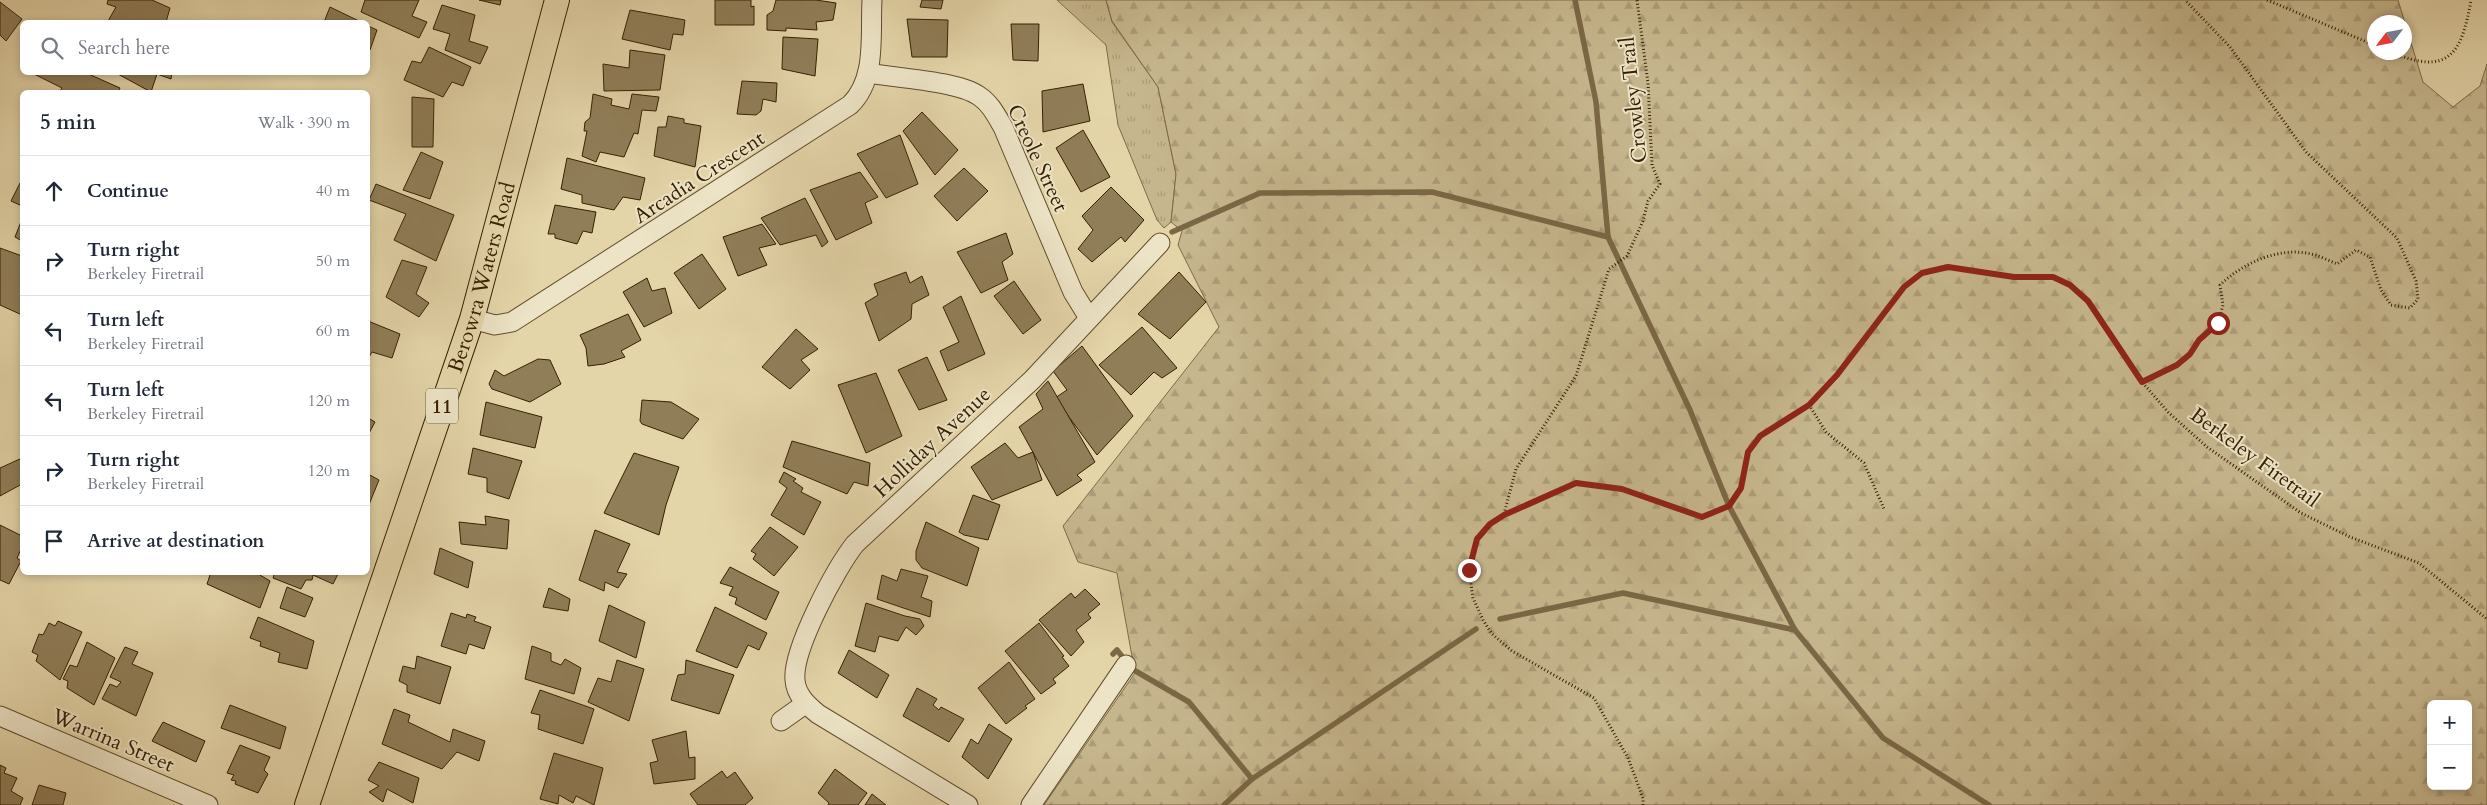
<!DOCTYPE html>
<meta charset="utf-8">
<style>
body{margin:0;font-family:Cardo,serif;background:#f6f6f7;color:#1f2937}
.controls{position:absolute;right:15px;bottom:15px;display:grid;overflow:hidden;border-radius:8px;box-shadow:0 2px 8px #0003}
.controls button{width:45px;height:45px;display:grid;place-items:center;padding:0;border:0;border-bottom:1px solid #e0e1e3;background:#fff;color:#1f2937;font:25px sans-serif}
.compass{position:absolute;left:2367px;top:15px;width:45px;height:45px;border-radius:50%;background:#fff;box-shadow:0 2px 8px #0003;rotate:238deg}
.stop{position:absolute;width:15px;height:15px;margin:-11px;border:4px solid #8f2418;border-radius:50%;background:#fff}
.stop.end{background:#8f2418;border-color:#fff;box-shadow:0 1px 5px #0008}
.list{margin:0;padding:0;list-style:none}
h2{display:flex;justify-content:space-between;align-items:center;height:65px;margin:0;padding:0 20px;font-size:21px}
h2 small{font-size:16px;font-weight:400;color:#747a83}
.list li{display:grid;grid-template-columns:32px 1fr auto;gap:15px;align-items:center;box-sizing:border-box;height:70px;padding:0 20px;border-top:1px solid #e0e1e3}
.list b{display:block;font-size:19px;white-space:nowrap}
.list p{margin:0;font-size:16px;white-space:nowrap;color:#747a83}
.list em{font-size:16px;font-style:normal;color:#747a83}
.icon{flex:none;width:28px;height:28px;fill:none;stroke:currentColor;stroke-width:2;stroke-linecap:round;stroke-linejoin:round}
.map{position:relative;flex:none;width:2487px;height:805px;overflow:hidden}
.search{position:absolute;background:#fff;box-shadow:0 2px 8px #0003;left:20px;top:20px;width:350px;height:55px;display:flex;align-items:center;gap:12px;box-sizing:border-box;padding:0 18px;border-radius:8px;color:#747a83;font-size:19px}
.panel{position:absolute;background:#fff;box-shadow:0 2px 8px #0003;left:20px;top:90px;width:350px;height:485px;border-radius:8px}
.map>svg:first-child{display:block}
.grass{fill:url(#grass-tufts);stroke:#7e6b48}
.forest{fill:url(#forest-firs);stroke:#7e6b48;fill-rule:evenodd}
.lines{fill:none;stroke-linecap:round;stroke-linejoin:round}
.stream{stroke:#7b6745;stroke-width:5.5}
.building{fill:#907e59;stroke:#362003}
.minor-casing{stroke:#624d2c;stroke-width:21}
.major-casing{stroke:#362003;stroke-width:26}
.path{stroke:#362003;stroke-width:3;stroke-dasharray:1 2.5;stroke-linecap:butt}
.minor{stroke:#ede4c7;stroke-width:19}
.major{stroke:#e4d5a9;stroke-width:24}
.route{stroke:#8f2418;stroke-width:6}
.labels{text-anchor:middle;stroke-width:4;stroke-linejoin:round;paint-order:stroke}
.shield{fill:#ede4c7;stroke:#6d5b3e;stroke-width:1}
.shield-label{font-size:20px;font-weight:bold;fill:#362003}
.street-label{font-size:21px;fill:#362003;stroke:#ede4c7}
</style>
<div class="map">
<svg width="2487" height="805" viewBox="0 0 2487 805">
<defs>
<pattern id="grass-tufts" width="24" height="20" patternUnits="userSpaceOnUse" patternTransform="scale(1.25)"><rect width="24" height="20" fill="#c6b68d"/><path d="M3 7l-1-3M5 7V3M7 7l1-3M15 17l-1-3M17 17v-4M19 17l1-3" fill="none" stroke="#ab9c78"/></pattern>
<pattern id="forest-firs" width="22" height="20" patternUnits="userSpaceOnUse" patternTransform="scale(1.25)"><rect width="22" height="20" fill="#c6b68d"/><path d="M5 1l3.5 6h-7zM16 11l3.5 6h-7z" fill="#ab9c78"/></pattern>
</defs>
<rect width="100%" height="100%" fill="#e4d5a9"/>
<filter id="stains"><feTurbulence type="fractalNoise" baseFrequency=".004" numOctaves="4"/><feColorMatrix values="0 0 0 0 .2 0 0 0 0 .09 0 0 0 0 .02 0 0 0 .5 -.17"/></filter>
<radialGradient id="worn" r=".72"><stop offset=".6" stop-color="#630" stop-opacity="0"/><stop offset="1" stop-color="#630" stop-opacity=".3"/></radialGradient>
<polygon class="grass" points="1057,0 1106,0 1112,22 1158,87 1176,174 1171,222 1164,228 1157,220 1118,125 1106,45"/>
<path class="forest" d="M1106,0H2398L2423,82L2453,107L2480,86L2487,64V805H1044L1135,673L1117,573L1078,562L1063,526L1219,327L1178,245L1182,231L1171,222L1176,174L1158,87L1112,21ZM2374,22H2404V52H2374ZM2431,704H2468V786H2431Z"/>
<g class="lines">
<g class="stream">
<polyline points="1575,0 1596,102 1608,237 1690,410 1729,506 1795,630 1883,738 1989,805"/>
<polyline points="1172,232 1260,193 1432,192 1608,237"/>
<polyline points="1500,619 1623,593 1795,630"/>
<polyline points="1113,654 1117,650 1132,669 1189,702 1252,779"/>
<polyline points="1224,805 1252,779 1476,629"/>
</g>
</g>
<g class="building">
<polygon points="108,0 152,0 170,8 166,22 111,22 108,21 116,7 107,4"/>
<polygon points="365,0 419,0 412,16 427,22 419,38 361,12"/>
<polygon points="479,0 501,0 500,5"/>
<polygon points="715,0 751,0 751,7 754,6 754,25 715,25"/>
<polygon points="776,0 816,0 836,3 833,20 816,22 817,30 786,28 786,31 767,30 767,15 773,11"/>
<polygon points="922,0 943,0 941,9 920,7"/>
<polygon points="0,2 22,19 6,41 0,35"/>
<polygon points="442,5 475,15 469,41 488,47 480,64 445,50 450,34 433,29"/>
<polygon points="330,7 361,22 324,22"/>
<polygon points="630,10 685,20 683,35 673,34 670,50 622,39"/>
<polygon points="907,19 948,20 947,57 912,57"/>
<polygon points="1011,24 1039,24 1038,61 1013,60"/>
<polygon points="368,26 377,30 370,50 368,49"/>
<polygon points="783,37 818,39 815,76 782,69"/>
<polygon points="429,47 471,67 463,86 452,82 443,97 404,80 412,61 421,63"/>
<polygon points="630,50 665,55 660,90 604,91 603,64 629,68"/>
<polygon points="30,72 84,72 120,88 118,92 59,92 62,88"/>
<polygon points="172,72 171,79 157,74 151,92 116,73"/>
<polygon points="742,81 777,83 776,102 763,99 761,111 756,115 737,114"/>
<polygon points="1083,84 1090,121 1043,132 1042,91"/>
<polygon points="593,94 612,99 611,105 629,109 632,94 659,97 656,111 642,110 638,134 634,133 624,157 600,152 596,162 582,156 587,131 584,131 585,122 590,118"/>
<polygon points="412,97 434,99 433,147 412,147"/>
<polygon points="922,112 958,150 935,175 903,131"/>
<polygon points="668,116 684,119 684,123 701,126 695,167 654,156 658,127 666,127"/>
<polygon points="1083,130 1110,177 1081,192 1056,148"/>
<polygon points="900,135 918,184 886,198 857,154"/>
<polygon points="421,152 443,162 430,199 403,190"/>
<polygon points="567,158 645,178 640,200 623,197 614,210 582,203 582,195 561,189"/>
<polygon points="964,168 988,191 957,221 934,196"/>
<polygon points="860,172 878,197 865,203 872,223 836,240 810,190"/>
<polygon points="20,183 22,184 22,206 11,201"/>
<polygon points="376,184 454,215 436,261 394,240 406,214 369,200"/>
<polygon points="1111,187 1144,220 1125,242 1121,237 1092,262 1078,249 1093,230 1082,216"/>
<polygon points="805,198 828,242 822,247 816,235 780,245 761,218"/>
<polygon points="555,205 596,212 592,233 583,231 577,244 555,238 555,234 548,234"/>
<polygon points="22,219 22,241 15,237"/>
<polygon points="762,224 776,244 759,248 767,265 738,276 723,237"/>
<polygon points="1006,233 1013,254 1002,262 1008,280 981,293 957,252"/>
<polygon points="0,248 22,256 22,315 0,305"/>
<polygon points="702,254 726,289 699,309 674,273"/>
<polygon points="402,260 427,267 416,294 429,303 419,317 386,297"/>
<polygon points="906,272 910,283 922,276 929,295 912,304 911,319 879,341 865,303 878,295 874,284"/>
<polygon points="1179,272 1206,302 1170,339 1138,314"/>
<polygon points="647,278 652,291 665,288 672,313 644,327 623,292"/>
<polygon points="1014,281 1041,320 1023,334 994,296"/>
<polygon points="961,296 985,354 948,371 940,351 959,342 943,307"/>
<polygon points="628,314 641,340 621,351 625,357 604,364 588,366 586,348 580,335"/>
<polygon points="368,321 400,334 392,358 372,352 368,359"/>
<polygon points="1142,327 1177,368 1162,378 1154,372 1131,395 1099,365"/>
<polygon points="796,329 818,349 801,360 810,370 790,389 762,367"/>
<polygon points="1082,346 1133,416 1097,455 1055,398 1067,390 1053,371"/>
<polygon points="927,357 947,400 919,410 898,370"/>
<polygon points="538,359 550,360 561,384 530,402 492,389 489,384 495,370 504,376"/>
<polygon points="876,373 902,436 866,453 838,385"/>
<polygon points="1048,381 1095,462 1077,475 1082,480 1057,496 1019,427 1043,409 1036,394"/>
<polygon points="642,400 671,402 699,419 683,439 642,424 640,421"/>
<polygon points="486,402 542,417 535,448 480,435"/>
<polygon points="368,418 375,422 368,435"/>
<polygon points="792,441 870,463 868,486 854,482 847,494 783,467"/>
<polygon points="1005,443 1018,458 1033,452 1042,480 992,500 971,467"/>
<polygon points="473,448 522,461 509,499 487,492 487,478 468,474"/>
<polygon points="634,453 679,467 666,505 659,535 604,513"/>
<polygon points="22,458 22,484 0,496 0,468"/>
<polygon points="784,472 796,479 793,481 803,488 801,492 821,502 804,535 771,515 787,488 779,482"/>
<polygon points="368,474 379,480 368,507"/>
<polygon points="973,495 1000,505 988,540 964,535 959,532"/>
<polygon points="485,516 509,520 507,549 461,544 459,522 486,525"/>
<polygon points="926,522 979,548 967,586 922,568 916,560 916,551"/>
<polygon points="0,525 22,536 22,547 17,558 21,561 9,584 0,580"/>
<polygon points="770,527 798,547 774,576 753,559 756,554 751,551"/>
<polygon points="595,530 630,544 617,572 627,574 618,588 605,582 604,591 579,580"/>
<polygon points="440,548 473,562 468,588 434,574"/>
<polygon points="730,567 779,592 766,620 735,604 737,598 729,595 733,587 720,583"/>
<polygon points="901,569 928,576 921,597 932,601 930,617 877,599 882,575 897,581"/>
<polygon points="211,572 255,572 270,581 260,608 207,584"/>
<polygon points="275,572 339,572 333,584 313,575 312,580 306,580 301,589 273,578"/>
<polygon points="287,587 313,598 305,617 280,608"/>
<polygon points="549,588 570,599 568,611 543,607"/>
<polygon points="1085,589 1100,604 1088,614 1091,618 1076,630 1084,642 1071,656 1039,620 1071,593 1075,598"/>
<polygon points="866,603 905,616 920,619 924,626 916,635 906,627 898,641 879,636 875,652 855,646"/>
<polygon points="609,605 645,622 636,658 599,641"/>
<polygon points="715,607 767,633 759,650 748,645 737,668 696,651"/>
<polygon points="451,613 466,618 467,614 476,617 474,621 491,627 484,649 469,644 466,654 441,646"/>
<polygon points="258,617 314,641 307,669 278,662 280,653 260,646 261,642 250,638"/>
<polygon points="58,621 82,632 60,680 36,661 38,655 32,652 39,634 43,635 49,623 55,626"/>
<polygon points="1039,623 1064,656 1062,657 1069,666 1053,679 1056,683 1041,694 1005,651"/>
<polygon points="87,642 115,658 94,705 67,688 68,681 63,679 70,665 77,667"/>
<polygon points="532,646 551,653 551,661 561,665 565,659 581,668 574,694 525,679"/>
<polygon points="125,647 138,652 132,664 153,673 136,716 102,699 110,684 117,687 121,682 110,677"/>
<polygon points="849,650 889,675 877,698 838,673"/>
<polygon points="417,656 451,667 440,704 407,692 407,685 399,681 403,666 415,669"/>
<polygon points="617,660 644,669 629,721 588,702 598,678 611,682"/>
<polygon points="686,660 734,675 719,714 671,700 678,675 685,674"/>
<polygon points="1009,662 1035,699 1025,706 1027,708 1006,724 978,688"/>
<polygon points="917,688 937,699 933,705 939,710 941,707 964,719 949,742 903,716"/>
<polygon points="540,690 594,709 583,744 538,729 540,715 531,713"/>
<polygon points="230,705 286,727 280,749 221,728"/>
<polygon points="394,709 410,715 408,722 450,742 453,729 485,741 479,761 457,752 442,769 382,744"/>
<polygon points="163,722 205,741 196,762 152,741"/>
<polygon points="989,724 1012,739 988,779 962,757 971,739 978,744"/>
<polygon points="686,731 689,758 695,757 695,779 654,784 650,763 658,761 652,740"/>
<polygon points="240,745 270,757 264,770 268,774 258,793 235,784 236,781 231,780 234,775 227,773"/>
<polygon points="554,753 603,768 594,805 576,796 573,803 559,795 558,804 540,799"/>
<polygon points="379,762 419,778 413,803 387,789 383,802 369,792 379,786 368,780"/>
<polygon points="0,765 6,768 4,773 17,778 11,791 23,798 20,805 0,805"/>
<polygon points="835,769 867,793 858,805 828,805 829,803 818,793"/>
<polygon points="722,771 727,778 735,772 753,798 745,805 698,805 690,794"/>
<polygon points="39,785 66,793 63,805 32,805"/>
<polygon points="872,794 886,805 865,805"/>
</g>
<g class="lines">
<defs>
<g id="minor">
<path d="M868,73C896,78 958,81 979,96C990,103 996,115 1003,127L1073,292L1089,318"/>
<path d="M472,319L495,325L512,322L850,105C877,79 870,35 872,0"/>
<polyline points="0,716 208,805"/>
<polyline points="781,721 805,704"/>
<path d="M968,805L818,714C807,705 796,695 795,680C792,650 836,568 855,544L1032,380L1160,243"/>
<polyline points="1031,805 1126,665"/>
</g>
<g id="major">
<path id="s1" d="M307,805L472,319L557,0"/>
</g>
</defs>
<use href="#minor" class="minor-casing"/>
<use href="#major" class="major-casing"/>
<g class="path">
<polyline points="2267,0 2374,45"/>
<path d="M2391,52C2449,77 2462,53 2471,0"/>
<path d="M2142,382L2177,365L2190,355L2199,341L2218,323L2223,305L2220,285C2244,262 2282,245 2315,255C2322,257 2330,261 2337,264L2356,250L2370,257L2381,290L2391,305L2410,308L2418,299L2416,281L2397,238L2306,152L2230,47L2185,0"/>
<polyline points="1809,405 1826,432 1864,463 1884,509"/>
<polyline points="1504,514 1516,469 1576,376 1609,269 1627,256 1643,221 1648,201 1660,184 1652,165 1648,83 1637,0"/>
<polyline points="1643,805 1643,798 1628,758 1594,698 1512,651 1492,634 1483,620 1473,598 1469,570 1477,539 1490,524 1504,515 1576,483 1622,489 1702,517 1729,506 1741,488 1748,452 1760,437 1809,405 1837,375 1904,287 1922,273 1948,267 2014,277 2053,277 2071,285 2088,301 2142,382 2168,412 2207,447 2301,513 2350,537 2419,563 2487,619"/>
</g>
<use href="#minor" class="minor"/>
<use href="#major" class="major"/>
</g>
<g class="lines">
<polyline class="route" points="1469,570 1477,539 1490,524 1504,515 1576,483 1622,489 1702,517 1729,506 1741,488 1748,452 1760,436 1809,405 1837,375 1904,287 1922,273 1948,267 2014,277 2053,277 2070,285 2088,301 2142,382 2177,365 2190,354 2199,340 2218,323"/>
</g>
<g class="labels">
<rect class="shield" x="426" y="388.5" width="32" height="35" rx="4"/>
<g class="shield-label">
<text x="442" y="413">11</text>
</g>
<g class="street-label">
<text transform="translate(1633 100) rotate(-96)" y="7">Crowley Trail</text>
<text transform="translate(1038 158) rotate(65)" y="7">Creole Street</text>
<text transform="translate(699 177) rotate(-33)" y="7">Arcadia Crescent</text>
<text dy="7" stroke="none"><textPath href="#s1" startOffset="556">Berowra Waters Road</textPath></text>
<text transform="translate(932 442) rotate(-43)" y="7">Holliday Avenue</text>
<text transform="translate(2255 457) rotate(36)" y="7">Berkeley Firetrail</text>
<text transform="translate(113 740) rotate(23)" y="7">Warrina Street</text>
</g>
</g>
<rect width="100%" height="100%" filter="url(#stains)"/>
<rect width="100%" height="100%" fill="url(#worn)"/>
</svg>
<div class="controls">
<button>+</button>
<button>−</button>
</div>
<svg class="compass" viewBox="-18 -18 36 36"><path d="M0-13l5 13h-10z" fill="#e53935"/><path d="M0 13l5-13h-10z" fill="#747a83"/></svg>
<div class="stop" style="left:2218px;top:323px"></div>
<div class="stop end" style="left:1469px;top:570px"></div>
<div class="search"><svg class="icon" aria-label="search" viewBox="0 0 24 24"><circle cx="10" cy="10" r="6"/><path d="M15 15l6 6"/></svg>Search here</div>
<section class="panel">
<h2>5 min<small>Walk · 390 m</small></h2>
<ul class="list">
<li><svg class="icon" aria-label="ahead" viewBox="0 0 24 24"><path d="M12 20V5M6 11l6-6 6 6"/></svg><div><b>Continue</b></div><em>40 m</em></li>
<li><svg class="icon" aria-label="right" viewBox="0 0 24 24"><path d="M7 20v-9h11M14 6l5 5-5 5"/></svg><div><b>Turn right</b><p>Berkeley Firetrail</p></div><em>50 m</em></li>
<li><svg class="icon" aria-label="left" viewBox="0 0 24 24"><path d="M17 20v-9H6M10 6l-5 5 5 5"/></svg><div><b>Turn left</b><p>Berkeley Firetrail</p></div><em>60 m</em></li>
<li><svg class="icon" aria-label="left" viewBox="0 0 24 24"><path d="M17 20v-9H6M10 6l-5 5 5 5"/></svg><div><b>Turn left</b><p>Berkeley Firetrail</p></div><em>120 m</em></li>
<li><svg class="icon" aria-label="right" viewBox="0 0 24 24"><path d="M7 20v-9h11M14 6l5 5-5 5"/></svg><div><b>Turn right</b><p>Berkeley Firetrail</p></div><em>120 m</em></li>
<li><svg class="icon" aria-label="arrive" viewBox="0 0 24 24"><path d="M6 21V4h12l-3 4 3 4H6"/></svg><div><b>Arrive at destination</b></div></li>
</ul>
</section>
</div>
